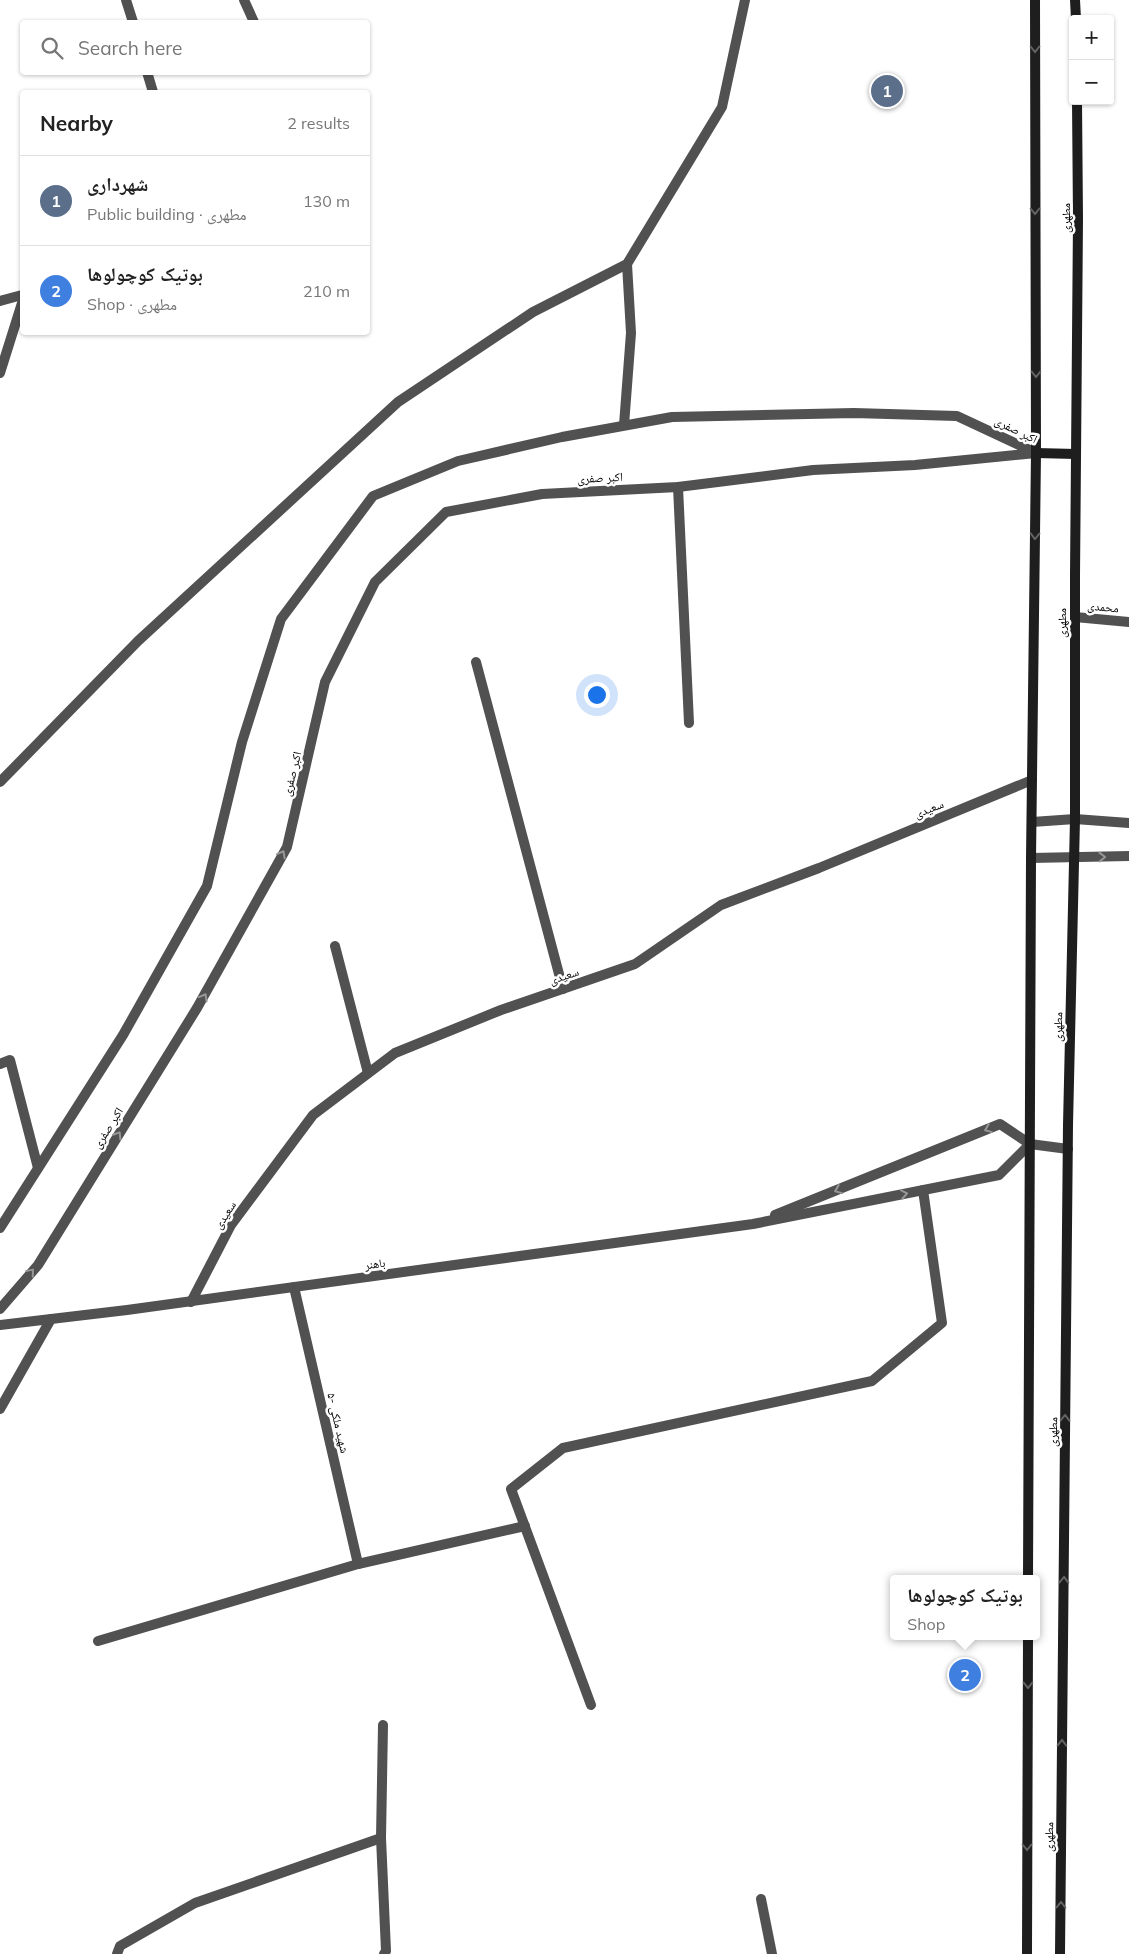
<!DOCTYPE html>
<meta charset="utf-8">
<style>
body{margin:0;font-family:Mulish,"Noto Naskh Arabic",sans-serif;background:#f6f6f6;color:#222}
.controls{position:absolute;right:15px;top:15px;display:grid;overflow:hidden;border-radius:5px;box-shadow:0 1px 4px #0004}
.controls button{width:45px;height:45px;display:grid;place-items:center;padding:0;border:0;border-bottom:1px solid #e0e0e0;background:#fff;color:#222;font:25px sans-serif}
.you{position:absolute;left:596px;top:694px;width:18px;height:18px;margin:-12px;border:4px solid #fff;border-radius:50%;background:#1a73e8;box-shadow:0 0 0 8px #1a73e833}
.badge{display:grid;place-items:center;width:32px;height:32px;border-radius:50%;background:#2563eb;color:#fff;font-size:16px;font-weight:700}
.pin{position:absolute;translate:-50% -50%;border:2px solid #fff;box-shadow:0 1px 5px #0006}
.popup{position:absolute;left:890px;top:1575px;width:150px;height:65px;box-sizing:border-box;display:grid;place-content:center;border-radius:5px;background:#fff;filter:drop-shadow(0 1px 4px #0005);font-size:16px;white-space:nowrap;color:#767676}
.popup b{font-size:19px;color:#222}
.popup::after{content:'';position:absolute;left:50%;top:100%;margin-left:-10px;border:10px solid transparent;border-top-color:#fff}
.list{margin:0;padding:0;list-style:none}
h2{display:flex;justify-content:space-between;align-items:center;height:65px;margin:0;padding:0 20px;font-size:21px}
h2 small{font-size:16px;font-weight:400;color:#767676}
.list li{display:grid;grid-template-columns:32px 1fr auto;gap:15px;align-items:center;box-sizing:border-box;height:90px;padding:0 20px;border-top:1px solid #e0e0e0}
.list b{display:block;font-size:19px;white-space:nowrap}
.list p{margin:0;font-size:16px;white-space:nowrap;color:#767676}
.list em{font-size:16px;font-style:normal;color:#767676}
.icon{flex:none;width:28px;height:28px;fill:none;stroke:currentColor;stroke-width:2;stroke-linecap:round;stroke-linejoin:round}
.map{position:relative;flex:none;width:1129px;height:1954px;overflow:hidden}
.search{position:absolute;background:#fff;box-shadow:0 1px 4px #0004;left:20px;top:20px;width:350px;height:55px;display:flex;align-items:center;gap:12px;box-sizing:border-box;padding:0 18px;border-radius:5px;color:#767676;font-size:19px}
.panel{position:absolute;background:#fff;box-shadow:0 1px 4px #0004;left:20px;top:90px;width:350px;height:245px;border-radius:5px}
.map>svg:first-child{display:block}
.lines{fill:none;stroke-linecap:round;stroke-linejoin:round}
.service{stroke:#515151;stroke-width:10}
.minor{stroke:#515151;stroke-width:10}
.tertiary{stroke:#515151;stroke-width:10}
.secondary{stroke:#1e1e1e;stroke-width:10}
.oneway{stroke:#626262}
.oneway2{stroke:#979797}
.labels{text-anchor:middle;stroke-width:5;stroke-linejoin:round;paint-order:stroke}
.street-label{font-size:12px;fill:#000;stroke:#fff}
</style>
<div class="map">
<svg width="1129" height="1954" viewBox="0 0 1129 1954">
<rect width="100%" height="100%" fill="#fff"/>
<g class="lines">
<g class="service">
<polyline points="244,0 254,22"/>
<polyline points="0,373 22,303"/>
<polyline points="624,425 631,333 627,264"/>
<polyline points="678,487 689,723"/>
<polyline points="476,662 563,989"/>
<polyline points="335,946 368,1073"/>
<polyline points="0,1064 10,1060 38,1168"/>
<polyline points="761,1899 772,1954"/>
</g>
<g class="minor">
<polyline points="126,0 133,22"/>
<polyline points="147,72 153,92"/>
<polyline points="0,301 22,295"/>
<polyline points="1075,617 1129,622"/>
<polyline points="0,782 138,641 398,402 533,312 627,264 722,107 745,0"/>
<polyline points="0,1228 123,1035 207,886 242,742 281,619 373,496 458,461 562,437 672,417 854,413 957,416 1036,453 915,465 813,470 678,487 542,494 446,512 375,582 325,682 287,847 197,1008 38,1265 0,1309"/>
<polyline points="294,1287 358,1564"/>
<polyline points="191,1302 231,1225 313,1115 395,1053 501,1010 635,964 721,905 819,868 1032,780"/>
<polyline points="0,1409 51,1319"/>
<polyline points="98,1641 358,1564 525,1526"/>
<polyline points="591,1705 511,1489 563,1448 872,1381 942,1323 923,1190"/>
<polyline points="383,1725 381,1838 386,1951 384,1954"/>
<polyline points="117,1954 120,1946 195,1903 381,1838"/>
</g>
<g class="tertiary">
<polyline points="1032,822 1075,819 1129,823"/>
<polyline points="1031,858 1129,856"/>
<polyline points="775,1215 1000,1124 1030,1144 1068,1149"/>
<polyline points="0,1325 127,1310 753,1224 999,1175 1030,1144"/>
</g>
<g class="secondary">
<polyline points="1075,0 1076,19"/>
<polyline points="1036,453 1076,454"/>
<polyline points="1028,1579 1031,858 1036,453 1035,0"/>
<polyline points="1027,1954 1028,1636"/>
<polyline points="1060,1954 1068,1125 1075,819 1075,575 1078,219 1077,101"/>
</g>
</g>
<defs><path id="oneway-chevron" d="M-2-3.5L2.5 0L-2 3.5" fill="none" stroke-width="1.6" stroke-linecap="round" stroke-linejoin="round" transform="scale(1.25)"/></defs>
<g class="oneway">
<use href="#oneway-chevron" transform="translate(1035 49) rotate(90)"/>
<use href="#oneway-chevron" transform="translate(1035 211) rotate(90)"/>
<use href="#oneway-chevron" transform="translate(1036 374) rotate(90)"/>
<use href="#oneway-chevron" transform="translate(1035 536) rotate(91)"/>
<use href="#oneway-chevron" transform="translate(1065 1418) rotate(-89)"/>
<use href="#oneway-chevron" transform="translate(1064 1580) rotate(-89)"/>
<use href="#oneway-chevron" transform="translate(1028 1685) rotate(90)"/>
<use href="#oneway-chevron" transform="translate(1062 1743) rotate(-89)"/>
<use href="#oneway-chevron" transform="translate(1027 1847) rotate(90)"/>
<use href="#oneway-chevron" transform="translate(1061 1905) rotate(-89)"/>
</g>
<g class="oneway2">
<use href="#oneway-chevron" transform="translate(282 854) rotate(-61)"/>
<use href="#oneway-chevron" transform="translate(1102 857) rotate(-1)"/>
<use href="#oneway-chevron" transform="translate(204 997) rotate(-61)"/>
<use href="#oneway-chevron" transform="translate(988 1129) rotate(158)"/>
<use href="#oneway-chevron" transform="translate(118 1135) rotate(-58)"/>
<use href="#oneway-chevron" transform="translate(838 1190) rotate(158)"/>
<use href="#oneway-chevron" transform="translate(904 1194) rotate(-11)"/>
<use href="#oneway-chevron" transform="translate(31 1272) rotate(-50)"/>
</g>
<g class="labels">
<g class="street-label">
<text transform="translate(1066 218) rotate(-90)" y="4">مطهری</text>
<text transform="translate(1016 430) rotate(26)" y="4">اکبر صفری</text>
<text transform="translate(600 478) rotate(-3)" y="4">اکبر صفری</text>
<text transform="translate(1103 607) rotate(5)" y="4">محمدی</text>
<text transform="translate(1062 623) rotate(-90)" y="4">مطهری</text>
<text transform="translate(292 774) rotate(-76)" y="4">اکبر صفری</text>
<text transform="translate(929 809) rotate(-22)" y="4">سعیدی</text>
<text transform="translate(564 976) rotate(-19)" y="4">سعیدی</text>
<text transform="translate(1058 1027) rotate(-89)" y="4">مطهری</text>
<text transform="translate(108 1128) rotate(-58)" y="4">اکبر صفری</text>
<text transform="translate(225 1215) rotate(-57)" y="4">سعیدی</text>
<text transform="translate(375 1264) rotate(-8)" y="4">باهنر</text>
<text transform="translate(338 1423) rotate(77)" y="4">۵- شهید ملکی</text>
<text transform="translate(1053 1432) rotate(-89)" y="4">مطهری</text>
<text transform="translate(1049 1837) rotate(-89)" y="4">مطهری</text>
</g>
</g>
</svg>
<div class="controls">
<button>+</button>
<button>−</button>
</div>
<div class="you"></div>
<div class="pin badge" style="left:887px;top:91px;background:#5c6f8a">1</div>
<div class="pin badge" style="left:965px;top:1675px;background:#3f7fe0">2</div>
<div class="popup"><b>بوتیک کوچولوها</b>Shop</div>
<div class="search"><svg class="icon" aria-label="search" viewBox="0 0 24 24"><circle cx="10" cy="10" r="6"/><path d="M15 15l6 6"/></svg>Search here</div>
<section class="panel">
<h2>Nearby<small>2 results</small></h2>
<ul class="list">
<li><span class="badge" style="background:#5c6f8a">1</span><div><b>شهرداری</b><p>Public building · مطهری</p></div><em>130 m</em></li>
<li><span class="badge" style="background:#3f7fe0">2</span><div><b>بوتیک کوچولوها</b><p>Shop · مطهری</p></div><em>210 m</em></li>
</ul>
</section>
</div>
